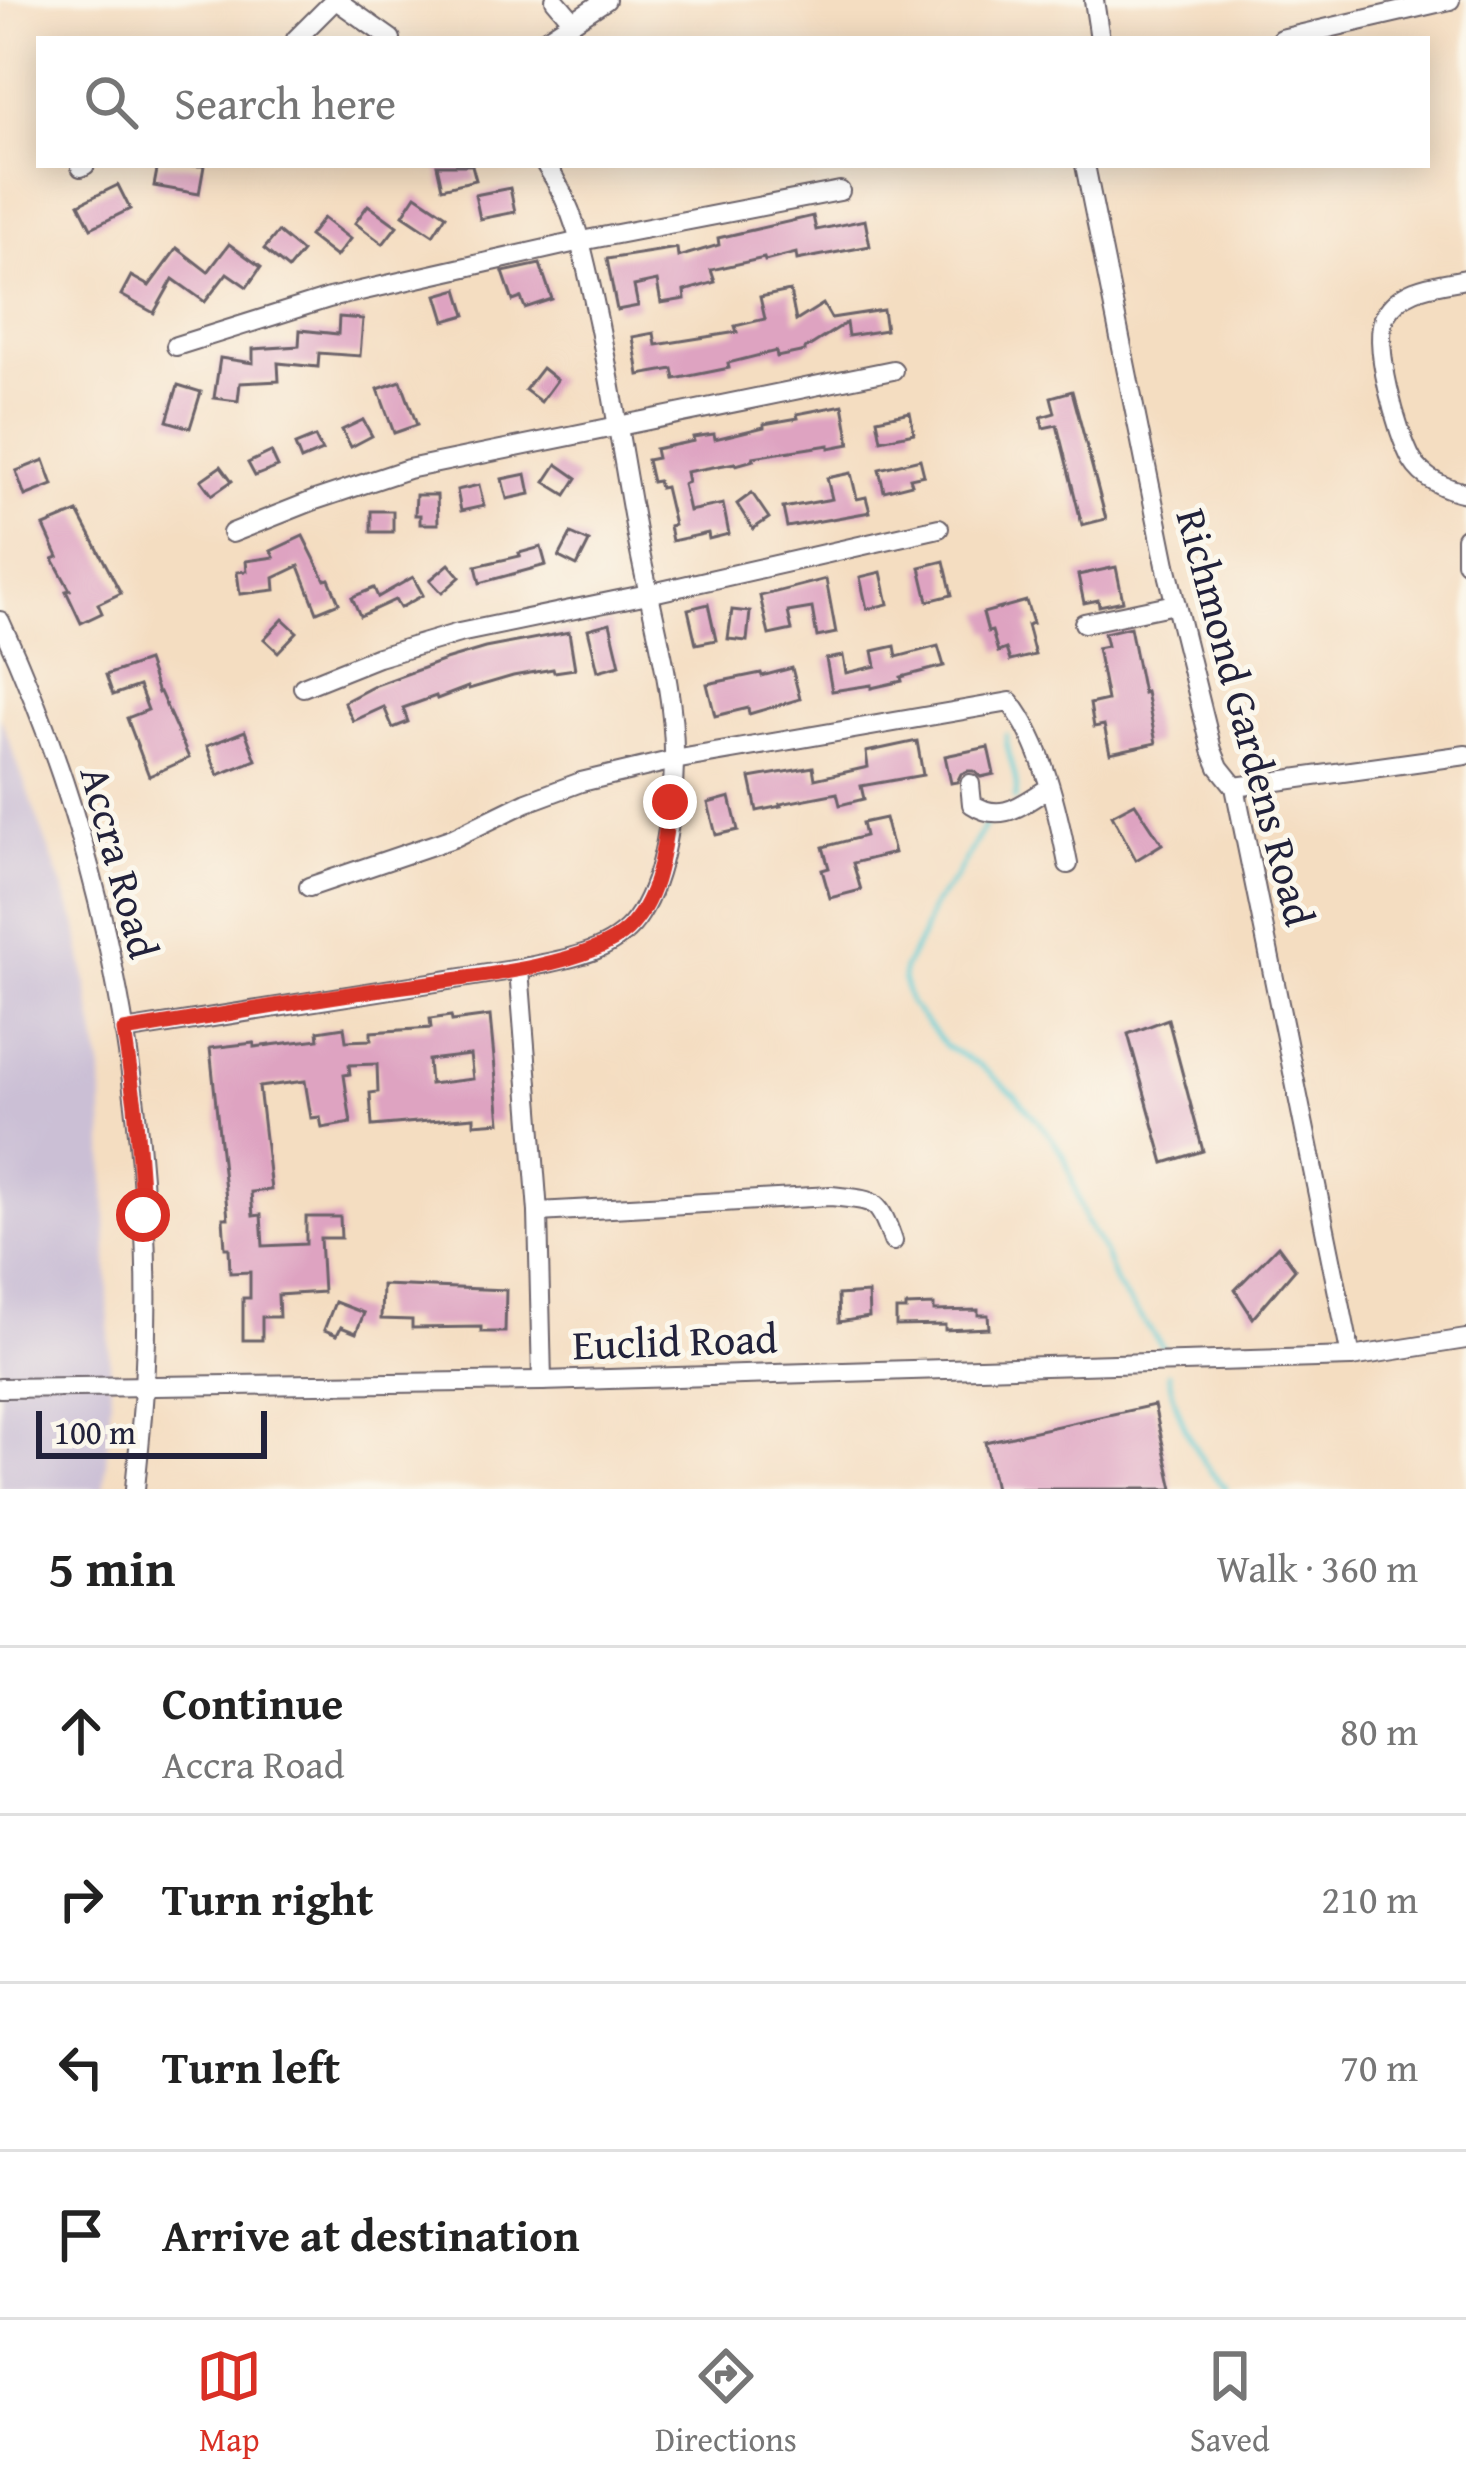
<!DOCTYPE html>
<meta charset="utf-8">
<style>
body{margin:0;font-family:"Gentium Book Plus",serif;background:#f2f2f2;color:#222}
.scale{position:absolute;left:36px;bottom:30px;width:231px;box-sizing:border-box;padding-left:12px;border:6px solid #22223b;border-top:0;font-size:33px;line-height:42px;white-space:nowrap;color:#22223b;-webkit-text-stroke:9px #fbf7ec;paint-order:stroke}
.stop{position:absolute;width:36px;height:36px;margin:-27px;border:9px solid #d93025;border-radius:50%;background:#fff}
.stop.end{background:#d93025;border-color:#fff;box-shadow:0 3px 12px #0008}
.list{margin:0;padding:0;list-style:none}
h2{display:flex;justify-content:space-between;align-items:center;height:156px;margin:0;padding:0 48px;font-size:51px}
h2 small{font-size:39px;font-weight:400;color:#767676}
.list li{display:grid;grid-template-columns:78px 1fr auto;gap:36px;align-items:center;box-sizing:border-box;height:168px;padding:0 48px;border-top:3px solid #e0e0e0}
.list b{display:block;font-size:45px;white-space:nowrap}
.list p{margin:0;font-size:39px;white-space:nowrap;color:#767676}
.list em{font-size:39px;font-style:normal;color:#767676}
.icon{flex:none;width:66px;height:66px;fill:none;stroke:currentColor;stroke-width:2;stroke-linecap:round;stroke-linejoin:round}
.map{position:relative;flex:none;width:1466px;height:1489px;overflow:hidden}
.search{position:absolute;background:#fff;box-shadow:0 6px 30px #0003;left:36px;right:36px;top:36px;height:132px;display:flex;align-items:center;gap:30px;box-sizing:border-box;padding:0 42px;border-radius:0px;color:#767676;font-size:45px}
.sheet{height:828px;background:#fff}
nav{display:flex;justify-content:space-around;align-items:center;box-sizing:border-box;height:168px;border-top:3px solid #e0e0e0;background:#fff;font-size:33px;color:#767676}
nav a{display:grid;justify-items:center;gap:6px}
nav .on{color:#d93025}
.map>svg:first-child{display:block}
.industrial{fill:#cbbfd5}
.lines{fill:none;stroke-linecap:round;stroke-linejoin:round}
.stream{stroke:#5dcad3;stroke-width:4.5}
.building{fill:#dea3c1;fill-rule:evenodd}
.minor-casing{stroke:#6c636a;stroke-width:22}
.minor{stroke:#fff;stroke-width:18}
.route{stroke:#d93025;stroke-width:15}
.labels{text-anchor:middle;stroke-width:10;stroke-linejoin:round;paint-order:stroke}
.street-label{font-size:42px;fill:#22223b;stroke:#fbf7ec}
</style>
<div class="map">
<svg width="1466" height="1489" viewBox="0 0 1466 1489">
<rect width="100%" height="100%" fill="#fbf7ec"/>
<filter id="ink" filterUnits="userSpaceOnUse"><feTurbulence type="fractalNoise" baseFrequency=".00833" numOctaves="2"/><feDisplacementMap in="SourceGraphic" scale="24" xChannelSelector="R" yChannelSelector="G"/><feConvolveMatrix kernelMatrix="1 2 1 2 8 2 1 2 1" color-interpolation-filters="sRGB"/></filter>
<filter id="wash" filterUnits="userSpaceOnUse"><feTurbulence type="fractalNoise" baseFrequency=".004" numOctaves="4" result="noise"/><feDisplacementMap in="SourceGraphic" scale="48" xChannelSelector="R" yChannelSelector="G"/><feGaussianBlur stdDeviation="2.7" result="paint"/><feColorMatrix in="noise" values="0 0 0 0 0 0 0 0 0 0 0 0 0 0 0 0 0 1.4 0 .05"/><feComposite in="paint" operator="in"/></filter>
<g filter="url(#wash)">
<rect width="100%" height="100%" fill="#f4ddc1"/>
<polygon class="industrial" points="0,716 76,923 102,1072 111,1398 104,1489 0,1489"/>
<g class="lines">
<g class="stream">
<path d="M1006,735C1006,756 1021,779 1015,799"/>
<polyline points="987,822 956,877 933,905 921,938 904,968 903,979 910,1003 946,1047 978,1064 1015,1095 1053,1139 1065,1158 1086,1222 1104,1252 1117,1286 1165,1350"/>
<path d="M1168,1373C1177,1416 1195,1458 1226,1489"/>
</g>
</g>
<g id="blocks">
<g class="building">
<polygon points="158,165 204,166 199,194 154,186"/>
<polygon points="437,165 472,165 476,180 442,188"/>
<polygon points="118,185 130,209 91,228 79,204"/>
<polygon points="510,188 515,212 480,219 475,195"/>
<polygon points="416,195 446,215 433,235 403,215"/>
<polygon points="368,205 397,226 383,244 355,223"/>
<polygon points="813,216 816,230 865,220 870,246 797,260 796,253 765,261 764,258 711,270 715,282 684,291 685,299 661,303 657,281 634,286 638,306 617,310 607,259 677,248 678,257 719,245 718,238"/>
<polygon points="323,218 350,239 336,257 309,236"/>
<polygon points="278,232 302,252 288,269 264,249"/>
<polygon points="229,244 261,267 247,287 227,273 205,302 173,279 154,313 121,295 131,276 149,286 177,248 208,272"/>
<polygon points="540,264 552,299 525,308 521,298 513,301 503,272"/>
<polygon points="458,289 466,315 445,321 437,295"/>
<polygon points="790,291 796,321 823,304 831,318 883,310 886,330 848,336 846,323 805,349 805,351 777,357 776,351 728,363 729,368 675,379 673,369 639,375 633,337 654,333 656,345 737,332 735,326 765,319 760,297"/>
<polygon points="339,317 363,319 360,356 319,353 318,367 278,363 279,381 240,383 238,401 214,398 220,358 253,363 253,349 299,346 300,330 338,334"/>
<polygon points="542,368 557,380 541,402 525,390"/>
<polygon points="401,381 417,425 394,433 378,389"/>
<polygon points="178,385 201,392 190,428 167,421"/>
<polygon points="1072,391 1106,519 1082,525 1057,425 1043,428 1041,417 1055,413 1051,397"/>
<polygon points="843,405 850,444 829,448 829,445 753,457 754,460 736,465 735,463 686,472 688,482 683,484 689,511 723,504 729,534 709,539 708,533 672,541 669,526 674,525 665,487 660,488 658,481 652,482 647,460 657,458 655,449 694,441 693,437 714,434 715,439 764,427 764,424 798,418 797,414"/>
<polygon points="910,412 914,433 881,440 877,419"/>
<polygon points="363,420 372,436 351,447 342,430"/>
<polygon points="315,437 322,451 301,460 295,445"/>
<polygon points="271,452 278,467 255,476 248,463"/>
<polygon points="920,459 924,475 910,478 912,484 884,491 879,469"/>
<polygon points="44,460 53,485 25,496 16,471"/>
<polygon points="557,464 577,478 566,495 545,482"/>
<polygon points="221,466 232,481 212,495 201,480"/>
<polygon points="851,473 857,499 866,497 870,512 787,527 783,508 832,499 827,478"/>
<polygon points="526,474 530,494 507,499 502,479"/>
<polygon points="479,485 484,506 461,511 457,490"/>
<polygon points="752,493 769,518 753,529 737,504"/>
<polygon points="416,495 437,495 438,524 420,524 420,515 415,515"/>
<rect x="371" y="511" width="22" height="21"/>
<polygon points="78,512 121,593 98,604 102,613 81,623 66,591 70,590 53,559 58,557 44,526"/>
<polygon points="571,534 589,542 577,566 559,557"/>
<polygon points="303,536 325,580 329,579 339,603 317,612 299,566 274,578 275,590 240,594 237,572 247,571 246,561 274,557 271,551"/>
<polygon points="541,547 546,565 480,583 476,566 520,556 519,553"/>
<polygon points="944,561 952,595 928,601 920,567"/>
<polygon points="449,564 460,577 442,593 430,580"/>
<polygon points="1116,567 1123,601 1099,606 1098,600 1084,603 1078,575"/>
<polygon points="881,572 888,604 867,609 860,577"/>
<polygon points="413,577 423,595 400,608 395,600 360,616 352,597 374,588 378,597"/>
<polygon points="826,579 836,633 817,637 812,608 788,612 792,630 769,635 760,596"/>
<polygon points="1026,601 1033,623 1027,625 1035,655 1010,661 1006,649 998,652 992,631 988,632 983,613"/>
<polygon points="708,604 716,640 696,644 688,609"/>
<polygon points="732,610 750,612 747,641 728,639"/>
<polygon points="283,619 297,632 278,652 264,639"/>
<polygon points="610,623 620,665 598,671 588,629"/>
<polygon points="1130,627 1143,693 1146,692 1156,743 1110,753 1104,725 1094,727 1090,704 1107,700 1097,648 1107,646 1104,633"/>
<polygon points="569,632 575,669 554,672 553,669 513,676 469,689 468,687 437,699 436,696 403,708 408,722 393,728 384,707 353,721 344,702 376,685 445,660 485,648"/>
<polygon points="895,646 897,657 938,646 944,666 901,677 902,681 871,688 871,685 832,691 826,659 843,656 846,673 876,666 873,651"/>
<polygon points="147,661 158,693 160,692 189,758 149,776 127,718 148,710 139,686 113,695 106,675"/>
<polygon points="792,668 800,699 749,714 748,708 715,716 707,684 761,673 762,676"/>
<polygon points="245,731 256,760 218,775 207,746"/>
<polygon points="917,741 923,775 861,786 864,799 840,805 837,793 780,804 781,806 757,811 750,778 813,767 815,779 868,767 866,752"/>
<polygon points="988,747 994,774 981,777 974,771 968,771 961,774 957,782 951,783 945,756"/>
<polygon points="730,797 738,830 716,835 708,803"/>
<polygon points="1135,803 1162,844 1136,860 1112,815"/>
<polygon points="885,818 894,853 853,863 861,890 830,898 822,870 829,868 823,847 865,836 862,823"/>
<path d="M451,1016L452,1021L490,1016L500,1122L474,1124V1117L372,1126L370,1093L378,1092L377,1064L349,1065L350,1074L344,1075L351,1123L322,1128L320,1117L311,1118L305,1081L259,1087L271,1190L251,1192L253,1216L261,1215L263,1246L306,1244V1217H340L341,1238H320L323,1292L278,1295L279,1317H262V1340H243V1298H250V1272L230,1273L229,1248H225L223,1218H228L210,1048L254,1043V1047L319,1039L318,1031L344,1027L346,1041L371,1040V1032L431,1028L430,1019ZM470,1055L473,1079L430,1084L428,1060Z"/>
<polygon points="1168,1019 1203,1151 1164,1163 1128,1034"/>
<polygon points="1278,1246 1295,1269 1253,1318 1235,1290"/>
<polygon points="382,1285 506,1290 505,1332 481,1332 481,1327 412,1328 412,1320 381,1319"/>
<polygon points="868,1293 869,1317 839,1322 838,1295"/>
<polygon points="335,1302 364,1313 356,1333 341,1327 337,1335 324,1330"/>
<polygon points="934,1305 934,1311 978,1310 978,1315 988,1315 989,1328 945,1330 945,1325 896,1326 896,1310 906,1310 906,1306"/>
<polygon points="1154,1405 1173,1489 995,1489 985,1442"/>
</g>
</g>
</g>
<g filter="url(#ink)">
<use href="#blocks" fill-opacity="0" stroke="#6c636a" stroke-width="3"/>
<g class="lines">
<defs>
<g id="minor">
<polyline points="336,0 391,39"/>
<polyline points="555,0 572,20"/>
<polyline points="1094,0 1100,39"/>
<polyline points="296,39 335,0"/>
<polyline points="546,39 606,0"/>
<polyline points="1281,39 1450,0"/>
<polyline points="1085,165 1166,565 1212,750 1219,767 1235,787 1351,1357"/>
<polyline points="81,167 85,165"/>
<path d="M1466,279C1436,285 1402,286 1385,316C1371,341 1398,436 1412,460C1423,479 1446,489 1466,493"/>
<polyline points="176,346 329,298 581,241 840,191"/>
<polyline points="232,533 315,500 408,469 893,370"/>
<polyline points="1466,538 1466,562"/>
<path d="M0,621C110,859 158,1127 144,1389C142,1422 138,1456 135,1489"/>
<polyline points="1084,623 1175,604"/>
<polyline points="303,687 378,657 459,633 648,594 939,528"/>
<path d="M970,784L972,804C1002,824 1022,804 1049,788"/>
<polyline points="1235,787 1466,755"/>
<path d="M309,887L453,838L527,802L581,782L674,760L1010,702C1043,744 1058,812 1068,864"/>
<polyline points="519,969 538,1212 542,1381"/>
<path d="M124,1031L519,969C562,959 615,955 640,914C665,875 673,809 674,763C676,690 650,609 637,537C624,465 613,392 598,320C586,266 578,212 546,165"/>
<path d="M538,1212L831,1196C875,1201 878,1197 893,1241"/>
<polyline points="0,1388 542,1381 1351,1357 1466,1339"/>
</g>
</defs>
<use href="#minor" class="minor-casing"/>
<use href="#minor" class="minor"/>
</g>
</g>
<g class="lines" filter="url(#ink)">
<path class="route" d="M143,1215L135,1105L124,1031C206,1018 287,1003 369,991C431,981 584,971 627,930C661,897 663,846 670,802"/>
</g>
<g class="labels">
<g class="street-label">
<text transform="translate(1246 717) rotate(75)" y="15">Richmond Gardens Road</text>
<text transform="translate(120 862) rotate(75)" y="15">Accra Road</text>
<text transform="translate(675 1341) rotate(-2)" y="15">Euclid Road</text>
</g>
</g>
</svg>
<div class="scale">100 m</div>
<div class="stop" style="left:143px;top:1215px"></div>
<div class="stop end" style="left:670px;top:802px"></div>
<div class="search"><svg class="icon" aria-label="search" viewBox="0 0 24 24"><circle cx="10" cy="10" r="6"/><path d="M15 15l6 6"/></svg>Search here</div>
</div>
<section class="sheet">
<h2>5 min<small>Walk · 360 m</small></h2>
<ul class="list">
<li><svg class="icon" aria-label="ahead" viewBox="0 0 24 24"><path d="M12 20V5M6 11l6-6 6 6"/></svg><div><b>Continue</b><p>Accra Road</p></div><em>80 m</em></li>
<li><svg class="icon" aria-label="right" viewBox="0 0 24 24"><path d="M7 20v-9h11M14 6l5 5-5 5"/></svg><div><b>Turn right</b></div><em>210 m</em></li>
<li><svg class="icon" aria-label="left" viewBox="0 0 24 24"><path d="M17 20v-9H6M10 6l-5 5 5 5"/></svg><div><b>Turn left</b></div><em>70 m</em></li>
<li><svg class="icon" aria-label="arrive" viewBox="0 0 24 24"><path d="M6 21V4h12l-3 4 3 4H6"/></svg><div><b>Arrive at destination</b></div></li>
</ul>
</section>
<nav>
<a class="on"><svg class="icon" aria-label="map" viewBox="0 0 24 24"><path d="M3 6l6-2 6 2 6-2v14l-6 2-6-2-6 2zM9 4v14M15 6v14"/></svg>Map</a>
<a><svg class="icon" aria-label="directions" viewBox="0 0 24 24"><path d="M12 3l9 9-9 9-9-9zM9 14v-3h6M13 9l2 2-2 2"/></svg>Directions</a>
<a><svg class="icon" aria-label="saved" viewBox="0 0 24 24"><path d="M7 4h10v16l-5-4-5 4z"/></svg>Saved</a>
</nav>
